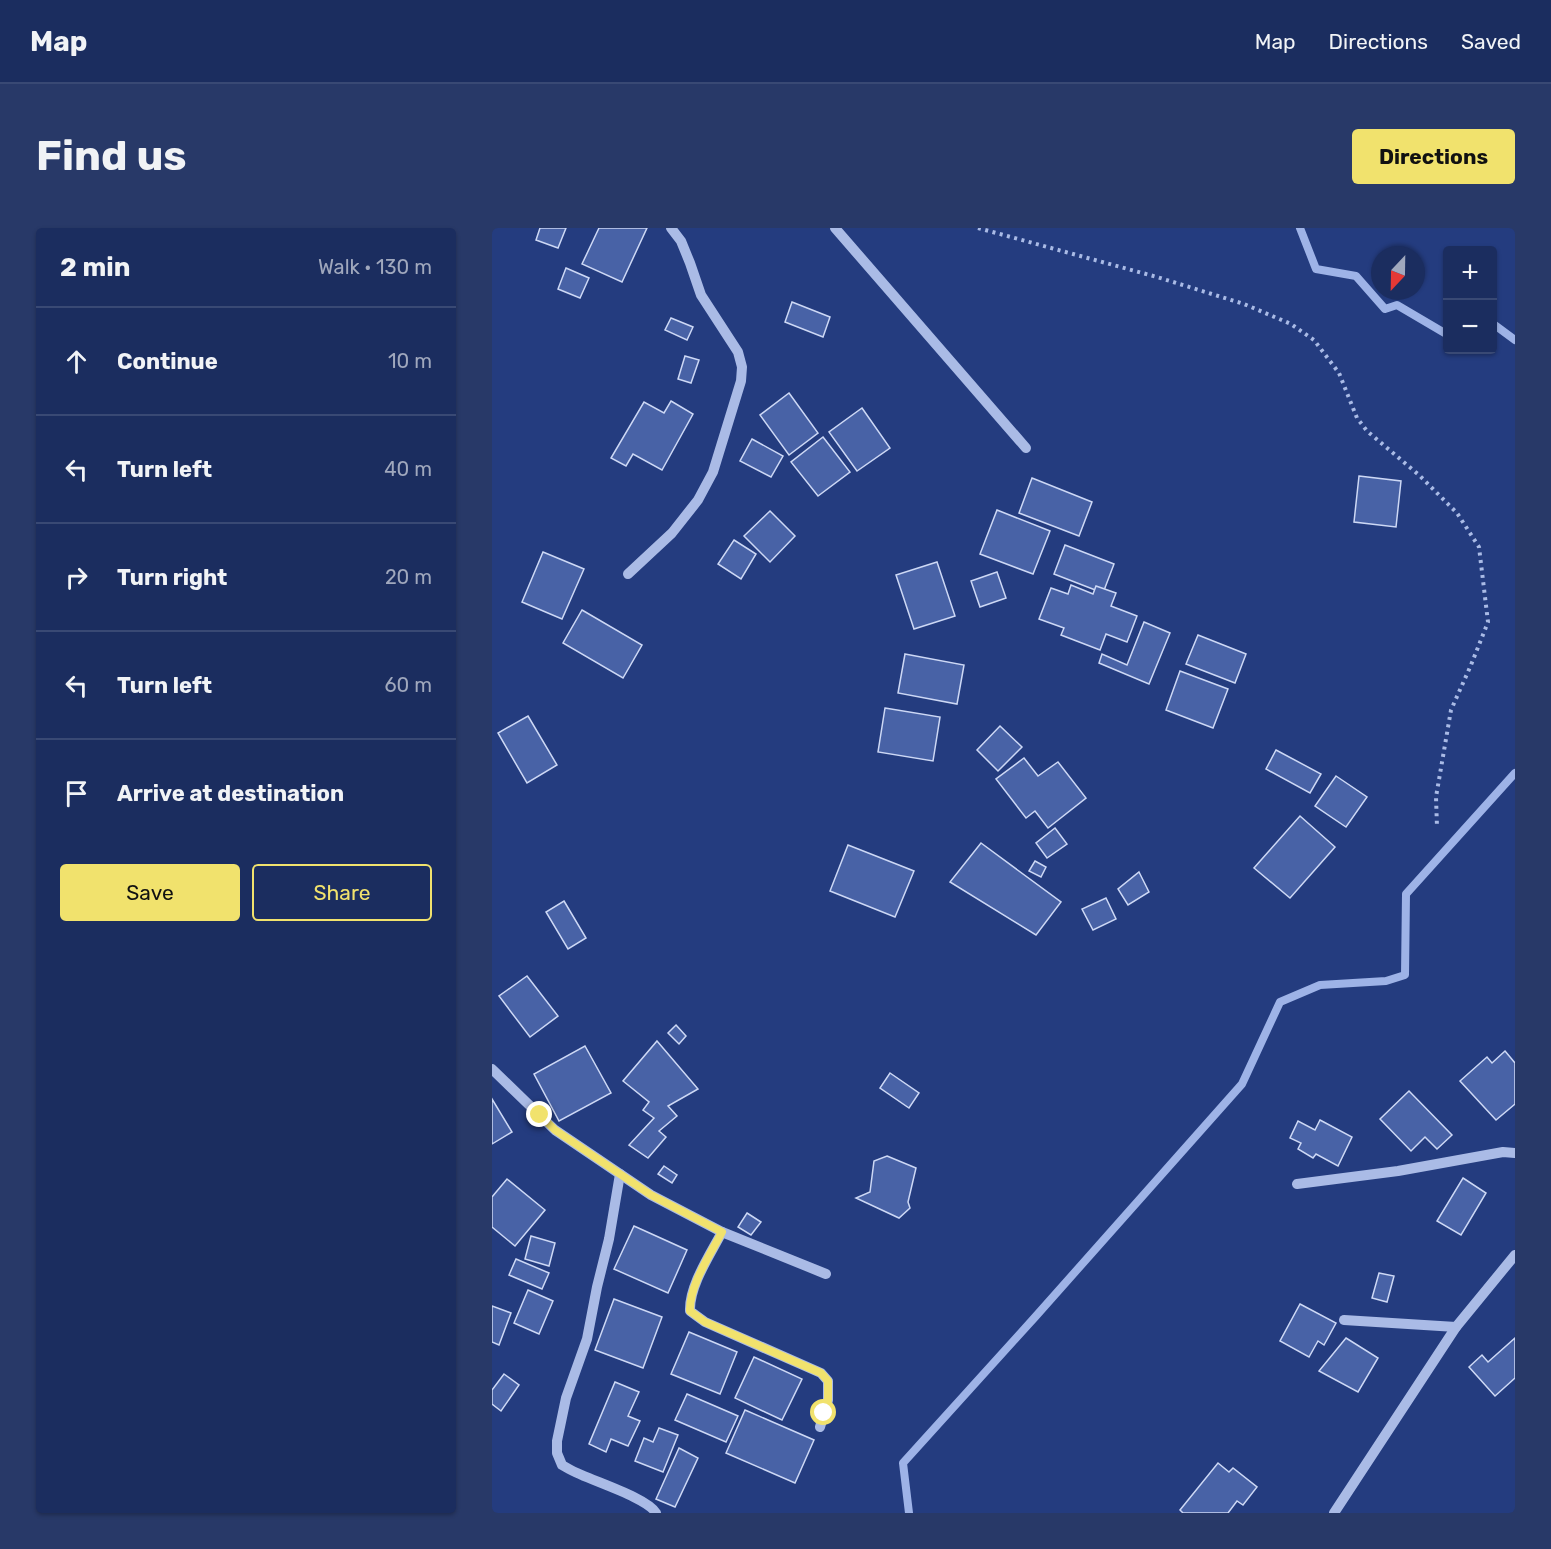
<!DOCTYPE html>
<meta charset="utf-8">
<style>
body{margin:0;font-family:Rubik,sans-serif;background:#283968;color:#f1f3f6}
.controls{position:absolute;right:18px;top:18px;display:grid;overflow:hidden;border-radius:6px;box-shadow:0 2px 4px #0004}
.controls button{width:54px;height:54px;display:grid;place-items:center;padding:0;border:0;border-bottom:2px solid #394974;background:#1b2d5f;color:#f1f3f6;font:30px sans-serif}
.compass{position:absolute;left:879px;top:18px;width:54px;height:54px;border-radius:50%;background:#1b2d5f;box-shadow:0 2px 4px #0004;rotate:202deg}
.stop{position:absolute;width:18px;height:18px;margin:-14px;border:4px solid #f1e26d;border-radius:50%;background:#fff}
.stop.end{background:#f1e26d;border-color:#fff;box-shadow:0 2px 6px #0008}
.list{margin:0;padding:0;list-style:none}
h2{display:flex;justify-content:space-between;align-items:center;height:78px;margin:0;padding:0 24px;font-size:26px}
h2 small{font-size:20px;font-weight:400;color:#a0a8bd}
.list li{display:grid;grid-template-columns:39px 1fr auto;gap:18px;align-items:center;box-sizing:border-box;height:108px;padding:0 24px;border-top:2px solid #394974}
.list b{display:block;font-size:22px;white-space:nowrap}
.list em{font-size:20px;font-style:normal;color:#a0a8bd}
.actions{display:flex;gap:12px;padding:18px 24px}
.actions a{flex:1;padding:14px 0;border:2px solid #f1e26d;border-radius:6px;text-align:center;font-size:21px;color:#f1e26d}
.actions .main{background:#f1e26d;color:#111}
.icon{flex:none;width:33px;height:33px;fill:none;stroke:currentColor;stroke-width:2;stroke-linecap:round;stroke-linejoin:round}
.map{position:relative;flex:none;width:1023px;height:1285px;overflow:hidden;border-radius:6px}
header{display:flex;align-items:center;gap:36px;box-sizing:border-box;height:84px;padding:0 30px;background:#1b2d5f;border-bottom:2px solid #394974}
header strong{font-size:28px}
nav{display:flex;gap:33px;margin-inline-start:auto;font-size:21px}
.intro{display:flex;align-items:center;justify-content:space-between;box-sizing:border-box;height:144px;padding:0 36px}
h1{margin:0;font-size:42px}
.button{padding:15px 27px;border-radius:6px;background:#f1e26d;color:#111;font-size:21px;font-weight:700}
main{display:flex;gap:36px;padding:0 36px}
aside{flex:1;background:#1b2d5f;border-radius:6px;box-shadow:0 2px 4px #0004}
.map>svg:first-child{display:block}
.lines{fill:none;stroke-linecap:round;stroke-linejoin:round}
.stream{stroke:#9eb3e7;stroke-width:8}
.building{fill:#4862a6;stroke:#cdd8f5;stroke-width:1.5}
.path{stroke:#aabbe6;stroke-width:4;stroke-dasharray:3 4.5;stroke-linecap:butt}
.minor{stroke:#aabbe6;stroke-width:10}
.route{stroke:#f1e26d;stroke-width:8}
</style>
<header>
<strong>Map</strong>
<nav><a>Map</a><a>Directions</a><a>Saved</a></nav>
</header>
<div class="intro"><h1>Find us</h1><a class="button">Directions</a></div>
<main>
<aside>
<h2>2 min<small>Walk · 130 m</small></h2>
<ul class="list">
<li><svg class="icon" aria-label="ahead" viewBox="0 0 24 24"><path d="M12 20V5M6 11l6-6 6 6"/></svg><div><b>Continue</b></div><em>10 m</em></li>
<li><svg class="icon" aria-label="left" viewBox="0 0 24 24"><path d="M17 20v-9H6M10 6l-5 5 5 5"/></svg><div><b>Turn left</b></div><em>40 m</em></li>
<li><svg class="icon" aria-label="right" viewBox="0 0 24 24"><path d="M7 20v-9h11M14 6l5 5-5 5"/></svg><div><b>Turn right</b></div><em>20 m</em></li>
<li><svg class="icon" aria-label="left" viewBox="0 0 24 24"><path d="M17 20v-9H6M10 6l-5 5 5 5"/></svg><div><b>Turn left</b></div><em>60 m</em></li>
<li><svg class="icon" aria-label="arrive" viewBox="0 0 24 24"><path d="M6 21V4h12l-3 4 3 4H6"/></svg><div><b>Arrive at destination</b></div></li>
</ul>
<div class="actions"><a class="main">Save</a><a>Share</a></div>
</aside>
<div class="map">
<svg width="1023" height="1285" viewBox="0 0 1023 1285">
<rect width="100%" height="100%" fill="#243c7f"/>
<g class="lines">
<g class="stream">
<polyline points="808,0 824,41 864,48 893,81 905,77 956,107"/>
<polyline points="1000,95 1023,112"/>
<polyline points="417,1285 411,1235 544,1088 750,856 788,774 828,757 894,753 913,747 914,666 1023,545"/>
</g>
</g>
<g class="building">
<polygon points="48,0 74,0 66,20 44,12"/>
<polygon points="107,0 155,0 130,54 90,36"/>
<polygon points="74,40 97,50 88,70 66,61"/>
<polygon points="300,74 338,89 331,109 293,94"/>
<polygon points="179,90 201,99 195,112 173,102"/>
<polygon points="193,128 207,132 199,155 186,151"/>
<polygon points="297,165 326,205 297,227 268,187"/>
<polygon points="179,173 201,186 170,242 141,226 134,238 119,230 152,174 172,185"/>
<polygon points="370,180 398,220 365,243 337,204"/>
<polygon points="331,209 358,244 326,268 299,234"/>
<polygon points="260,211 291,228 279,249 248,233"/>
<polygon points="867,248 909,253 904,299 862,294"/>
<polygon points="540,250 600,274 587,308 527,285"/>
<polygon points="505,282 558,303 541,346 488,326"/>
<polygon points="278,283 303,308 278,334 252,308"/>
<polygon points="242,312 264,326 249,351 226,336"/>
<polygon points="573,317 622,336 611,365 562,346"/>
<polygon points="51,324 92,341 70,391 30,374"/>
<polygon points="445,334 463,388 422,401 404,347"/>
<polygon points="505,344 514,370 488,379 479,353"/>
<polygon points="579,357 601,366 604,358 624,365 619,378 645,388 635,414 614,406 608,422 569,407 572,400 547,391 559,360 576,366"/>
<polygon points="90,382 150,417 131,450 71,415"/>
<polygon points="652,394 678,405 657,456 607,435 610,426 635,437"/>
<polygon points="706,407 754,426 743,455 694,436"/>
<polygon points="413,426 472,437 465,476 406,465"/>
<polygon points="688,443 736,461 721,500 674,482"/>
<polygon points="393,480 448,489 441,533 386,524"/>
<polygon points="36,488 65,537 35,555 6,505"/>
<polygon points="508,498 530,519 506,543 485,522"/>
<polygon points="784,522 829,546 818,565 774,541"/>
<polygon points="532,530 546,548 566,534 594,570 556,600 543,583 534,590 504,551"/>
<polygon points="844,548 875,569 854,599 823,578"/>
<polygon points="808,588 843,619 798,670 762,640"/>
<polygon points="563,600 575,616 555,630 544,615"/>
<polygon points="489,615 569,674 544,707 458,654"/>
<polygon points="356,617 422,643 403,689 338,663"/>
<polygon points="543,633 554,639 549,649 537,643"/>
<polygon points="647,644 657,664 636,677 626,661"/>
<polygon points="614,670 624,691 601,702 590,681"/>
<polygon points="72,673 94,710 76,721 54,684"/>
<polygon points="35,748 66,788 38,809 7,768"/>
<polygon points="184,797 194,808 187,816 176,805"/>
<polygon points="165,813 206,861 176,878 185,888 167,903 174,909 156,930 137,917 162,890 151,882 157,874 131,853"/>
<polygon points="93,818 119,865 67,893 42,846"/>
<polygon points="1013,823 1023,835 1023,876 1004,892 968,853 995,829 1000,835"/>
<polygon points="398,845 427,865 417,880 388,860"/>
<polygon points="917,863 960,907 945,921 933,909 919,923 888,891"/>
<polygon points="0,871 20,904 0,916"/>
<polygon points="828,892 860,909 846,938 824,926 821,930 806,921 809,915 798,910 806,893 823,902"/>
<polygon points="395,928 424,940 416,974 418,980 407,990 364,970 378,964 382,933"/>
<polygon points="172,938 185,947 180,955 166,946"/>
<polygon points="971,950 994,965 969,1007 945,993"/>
<polygon points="15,951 53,982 23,1018 0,999 0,969"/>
<polygon points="255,985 269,994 259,1007 246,999"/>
<polygon points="142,998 195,1022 176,1065 122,1041"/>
<polygon points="39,1008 63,1015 57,1038 33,1031"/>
<polygon points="24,1031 57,1045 50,1061 17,1047"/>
<polygon points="887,1045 902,1048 895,1074 880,1070"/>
<polygon points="36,1062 61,1073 47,1106 22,1095"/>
<polygon points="122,1071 170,1089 151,1140 103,1122"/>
<polygon points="808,1076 844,1095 832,1117 826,1113 817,1129 788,1113"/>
<polygon points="0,1078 19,1085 7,1117 0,1114"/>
<polygon points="197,1104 245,1124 228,1166 179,1146"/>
<polygon points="854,1110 886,1130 866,1164 827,1143"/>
<polygon points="1023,1110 1023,1150 1003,1168 977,1139 990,1127 996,1134"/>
<polygon points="262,1129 310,1151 290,1192 243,1170"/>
<polygon points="12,1146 27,1157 9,1183 0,1176 0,1162"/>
<polygon points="123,1154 147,1164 136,1188 148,1193 136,1218 119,1211 114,1224 97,1216"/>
<polygon points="195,1166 246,1188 234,1214 183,1192"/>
<polygon points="253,1182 322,1212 303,1255 234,1225"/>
<polygon points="167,1200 186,1207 171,1244 143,1233 152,1210 161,1214"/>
<polygon points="187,1220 206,1230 183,1279 164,1271"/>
<polygon points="726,1235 737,1244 741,1240 765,1259 751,1277 745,1273 736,1285 691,1285 688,1282"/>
</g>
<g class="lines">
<polyline class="path" points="486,0 665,49 752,76 799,96 822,112 847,145 865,190 875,203 927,247 965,285 987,319 996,394 979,437 959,482 944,569 945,599"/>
<g class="minor">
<polyline points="343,0 534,220"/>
<polyline points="136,346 180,305 206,272 221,244 249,153 250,139 246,124 209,67 198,35 189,13 179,0"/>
<polyline points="0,841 63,902 159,967 230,1004 334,1046"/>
<path d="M128,946L117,1011L105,1059L95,1111L74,1170L65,1213V1225L70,1237L77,1241C96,1252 155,1269 164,1285"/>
<polyline points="805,956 906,943 1011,924 1023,925"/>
<path d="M230,1004C218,1027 197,1058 198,1083L213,1094L329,1145L336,1153V1172L328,1199"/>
<polyline points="852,1092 964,1099"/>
<polyline points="842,1285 964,1099 1023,1027"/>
</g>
</g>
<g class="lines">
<path class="route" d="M48,887L63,902L159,967L230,1004C218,1027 197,1058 198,1083L213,1094L329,1145L336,1153V1172L332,1185"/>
</g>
</svg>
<div class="controls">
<button>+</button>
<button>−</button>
</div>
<svg class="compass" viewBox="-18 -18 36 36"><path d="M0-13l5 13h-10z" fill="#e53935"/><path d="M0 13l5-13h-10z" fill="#a0a8bd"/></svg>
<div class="stop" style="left:332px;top:1185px"></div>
<div class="stop end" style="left:48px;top:887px"></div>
</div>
</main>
